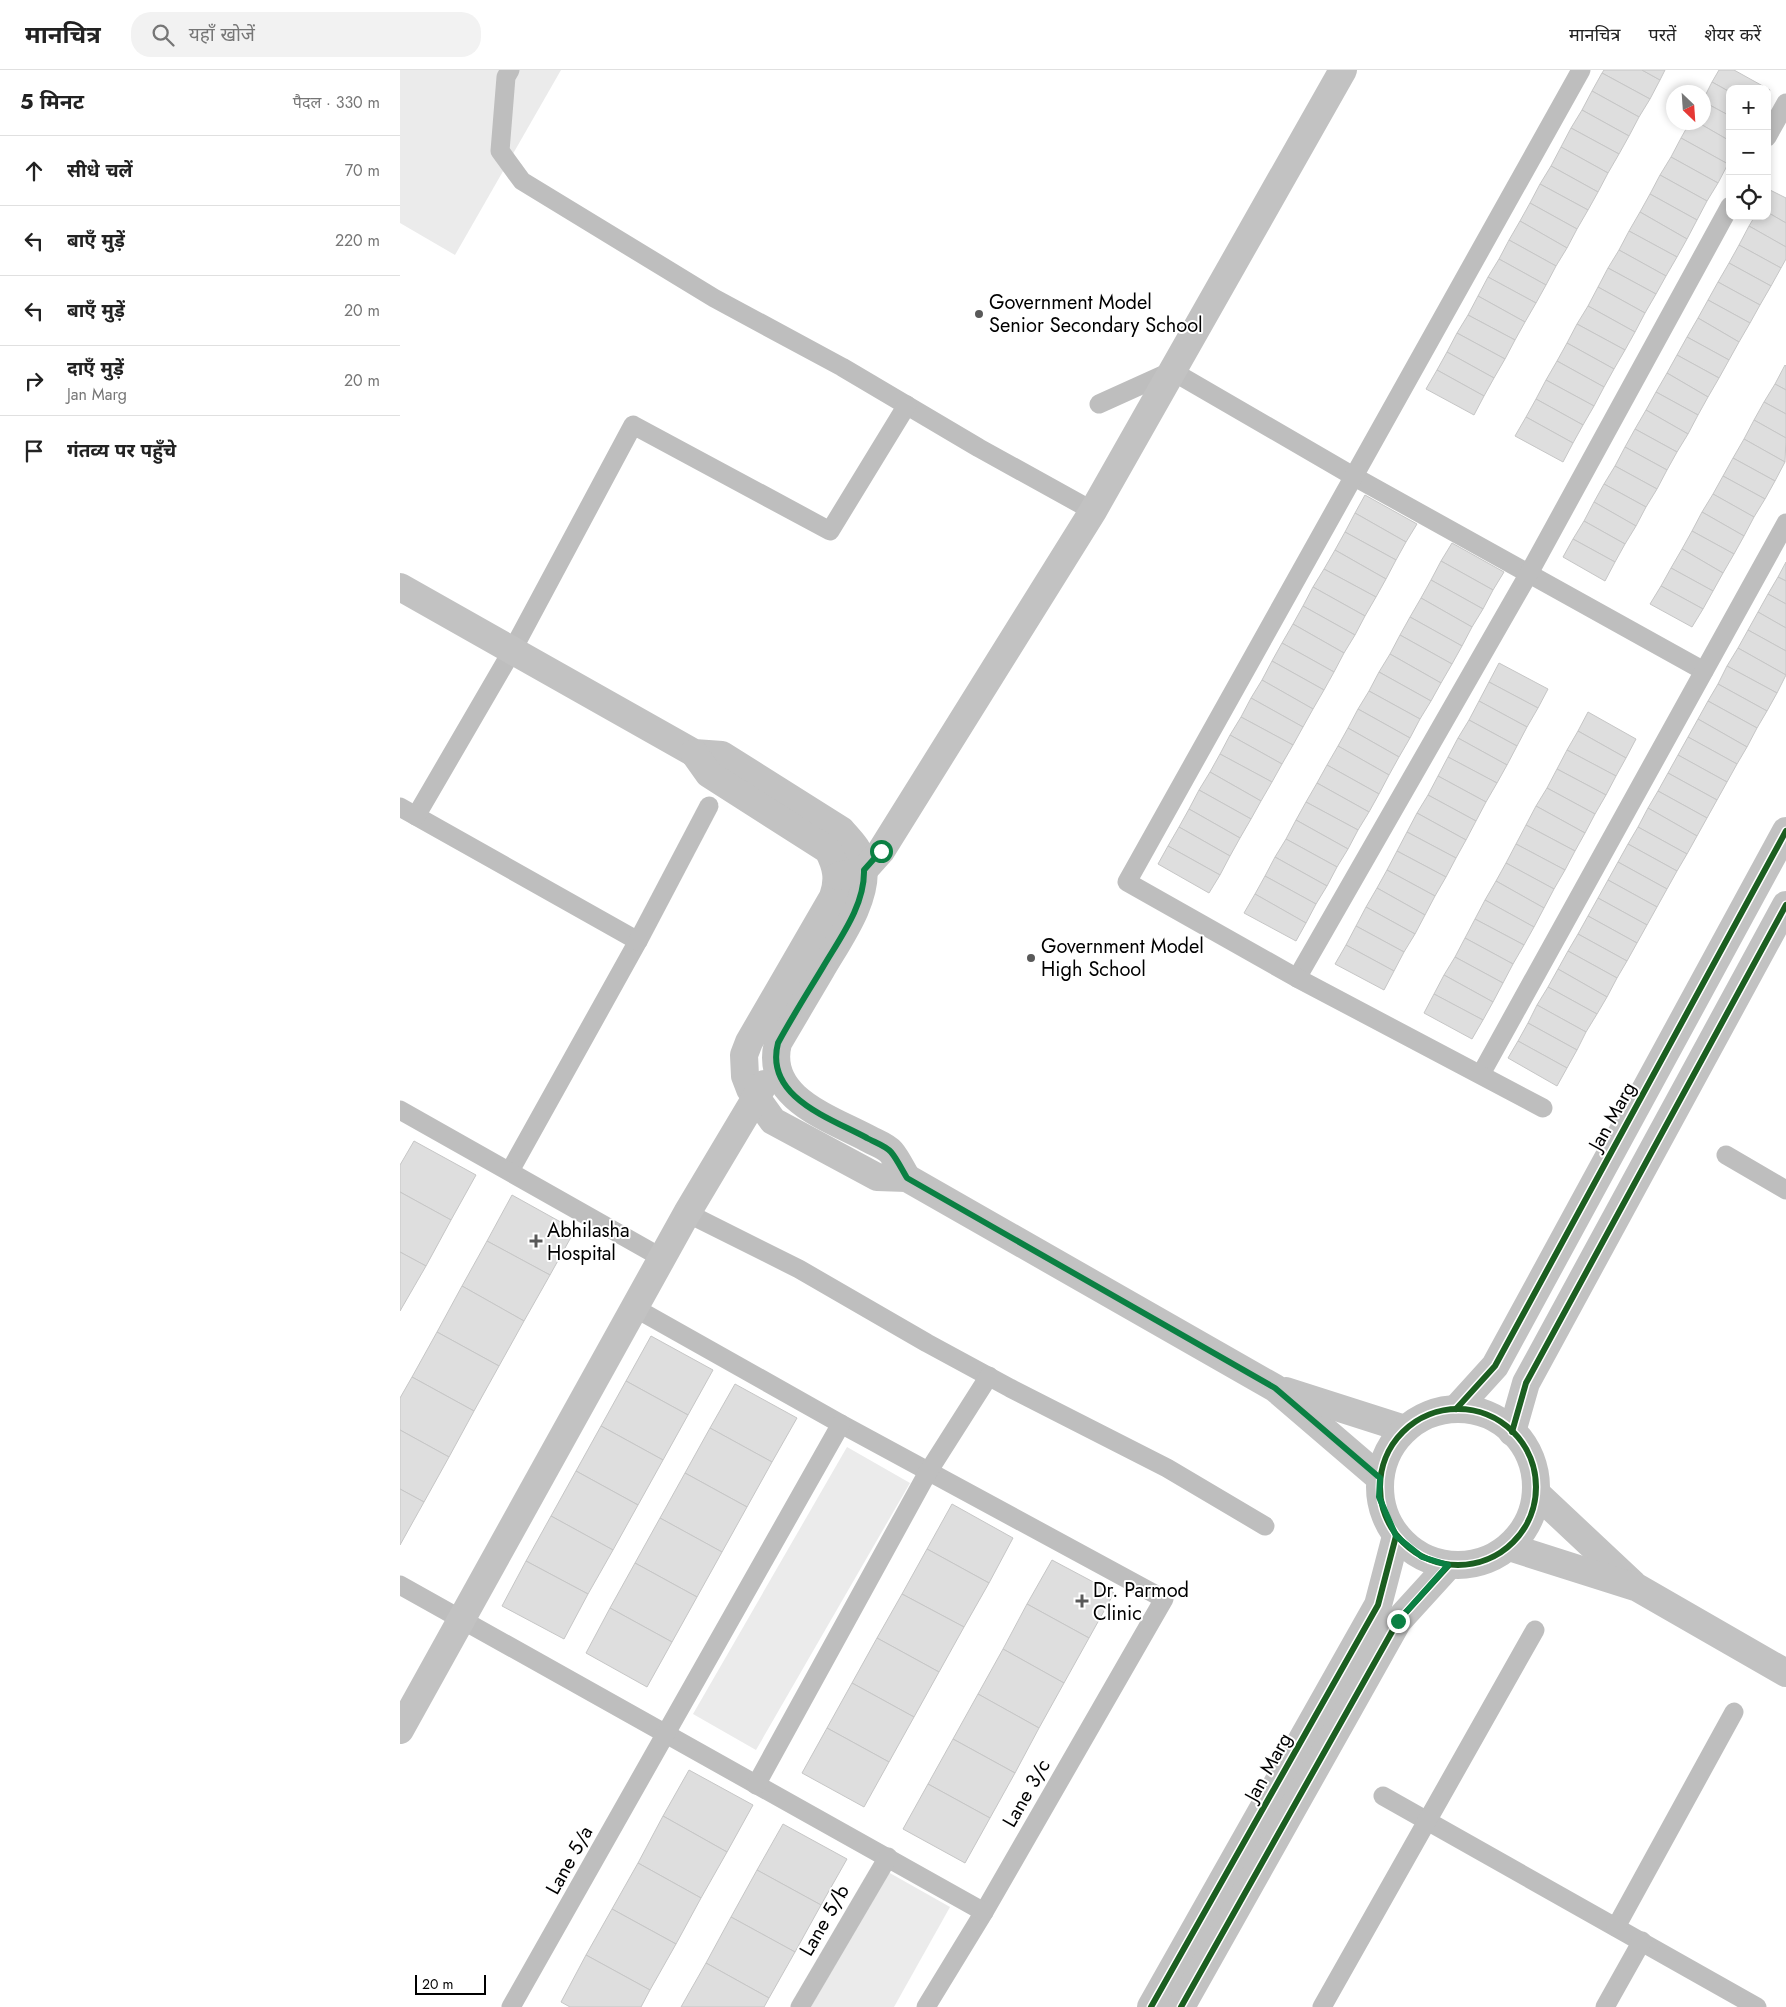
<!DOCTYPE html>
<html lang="hi">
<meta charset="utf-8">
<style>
body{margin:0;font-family:Jost,"Noto Sans Devanagari",sans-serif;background:#f2f2f2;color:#222}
.controls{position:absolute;right:15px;top:15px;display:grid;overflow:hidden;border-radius:10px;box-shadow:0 2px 8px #0003}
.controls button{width:45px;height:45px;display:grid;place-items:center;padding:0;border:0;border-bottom:1px solid #e0e0e0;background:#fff;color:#222;font:25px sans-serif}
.compass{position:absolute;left:1266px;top:15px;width:45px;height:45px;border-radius:50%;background:#fff;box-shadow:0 2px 8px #0003;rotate:155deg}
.scale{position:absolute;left:15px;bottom:12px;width:71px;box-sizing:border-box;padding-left:5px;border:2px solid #000;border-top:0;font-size:14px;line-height:18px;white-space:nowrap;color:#000;-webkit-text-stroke:4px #fff;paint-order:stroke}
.stop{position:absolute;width:15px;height:15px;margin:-11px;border:4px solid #0b8043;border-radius:50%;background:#fff}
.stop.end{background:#0b8043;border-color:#fff;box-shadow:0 1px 5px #0008}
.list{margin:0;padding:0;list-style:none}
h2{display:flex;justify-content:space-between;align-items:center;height:65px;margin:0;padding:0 20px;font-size:21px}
h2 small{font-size:16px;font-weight:400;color:#767676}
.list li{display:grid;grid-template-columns:32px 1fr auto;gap:15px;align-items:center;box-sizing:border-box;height:70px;padding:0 20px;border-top:1px solid #e0e0e0}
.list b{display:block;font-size:19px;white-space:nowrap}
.list p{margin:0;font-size:16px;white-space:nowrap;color:#767676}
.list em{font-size:16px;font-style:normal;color:#767676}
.icon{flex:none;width:28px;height:28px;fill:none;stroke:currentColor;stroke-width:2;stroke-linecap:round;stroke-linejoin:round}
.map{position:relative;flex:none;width:1386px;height:1937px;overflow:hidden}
header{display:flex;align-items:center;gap:30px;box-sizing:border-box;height:70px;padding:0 25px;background:#fff;border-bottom:1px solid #e0e0e0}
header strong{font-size:24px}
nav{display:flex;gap:28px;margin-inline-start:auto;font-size:18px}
.search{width:350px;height:45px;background:#f2f2f2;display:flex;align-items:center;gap:12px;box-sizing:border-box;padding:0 18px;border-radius:20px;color:#767676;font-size:19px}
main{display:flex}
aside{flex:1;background:#fff}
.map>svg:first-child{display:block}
.green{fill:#ebebeb}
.building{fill:#dedede;stroke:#c6c6c6}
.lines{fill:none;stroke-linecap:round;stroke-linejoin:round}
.street{stroke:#bebebe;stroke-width:19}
.secondary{stroke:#c2c2c2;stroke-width:28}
.cycleway-casing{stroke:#fff;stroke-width:9}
.cycleway{stroke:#1b5e20;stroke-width:6}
.route{stroke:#0b8043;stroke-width:6}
.poi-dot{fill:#595959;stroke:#fff;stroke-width:2}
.labels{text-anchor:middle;stroke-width:4;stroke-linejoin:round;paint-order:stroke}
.poi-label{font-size:20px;fill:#000;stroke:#fff;text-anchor:start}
.street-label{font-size:20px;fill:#000;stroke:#fff}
</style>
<header>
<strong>मानचित्र</strong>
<div class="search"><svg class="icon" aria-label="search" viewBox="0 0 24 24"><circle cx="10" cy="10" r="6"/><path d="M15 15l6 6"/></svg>यहाँ खोजें</div>
<nav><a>मानचित्र</a><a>परतें</a><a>शेयर करें</a></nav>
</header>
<main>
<aside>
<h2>5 मिनट<small>पैदल · 330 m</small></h2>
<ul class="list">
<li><svg class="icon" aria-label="ahead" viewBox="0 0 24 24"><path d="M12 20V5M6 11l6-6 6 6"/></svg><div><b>सीधे चलें</b></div><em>70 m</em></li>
<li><svg class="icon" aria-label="left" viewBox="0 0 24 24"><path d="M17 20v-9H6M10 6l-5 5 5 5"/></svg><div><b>बाएँ मुड़ें</b></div><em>220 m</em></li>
<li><svg class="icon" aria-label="left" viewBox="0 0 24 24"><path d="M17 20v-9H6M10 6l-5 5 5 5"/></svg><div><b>बाएँ मुड़ें</b></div><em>20 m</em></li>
<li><svg class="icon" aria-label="right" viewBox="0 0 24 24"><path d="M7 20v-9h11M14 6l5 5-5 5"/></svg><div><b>दाएँ मुड़ें</b><p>Jan Marg</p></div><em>20 m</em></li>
<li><svg class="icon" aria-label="arrive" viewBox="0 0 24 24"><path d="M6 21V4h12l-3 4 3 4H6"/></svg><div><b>गंतव्य पर पहुँचे</b></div></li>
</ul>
</aside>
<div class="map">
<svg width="1386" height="1937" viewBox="0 0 1386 1937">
<rect width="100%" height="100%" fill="#fff"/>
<g class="green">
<polygon points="0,0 161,0 55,185 0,153"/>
<polygon points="447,1377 510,1413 356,1680 293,1644"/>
<polygon points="488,1802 550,1837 494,1937 411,1937"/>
</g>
<g class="building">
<polygon points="1204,0 1242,0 1260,10 1250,29 1202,3"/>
<polygon points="1242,0 1265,0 1260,10"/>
<polygon points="1319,0 1334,0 1370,20 1367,24 1367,19 1330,19 1330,22 1312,12"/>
<polygon points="1202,3 1250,29 1239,47 1192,21"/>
<polygon points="1312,12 1330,22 1330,46 1304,32 1304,28"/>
<polygon points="1192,21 1239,47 1229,66 1182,40"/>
<polygon points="1304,32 1330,46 1330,71 1297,52 1304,52"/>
<polygon points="1182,40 1229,66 1219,84 1171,58"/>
<polygon points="1290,52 1297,52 1330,71 1330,91 1328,94 1281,68"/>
<polygon points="1171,58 1219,84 1208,103 1161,77"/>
<polygon points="1281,68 1328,94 1318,113 1271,87"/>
<polygon points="1161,77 1208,103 1198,122 1151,96"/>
<polygon points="1271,87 1318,113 1307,131 1260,105"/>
<polygon points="1151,96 1198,122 1188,140 1140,114"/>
<polygon points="1260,105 1307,131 1297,150 1250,124"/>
<polygon points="1140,114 1188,140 1177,159 1130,133"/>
<polygon points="1370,120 1386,128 1386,153 1367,142 1367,125"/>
<polygon points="1250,124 1297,150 1287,169 1240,142"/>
<polygon points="1130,133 1177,159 1167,178 1120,151"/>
<polygon points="1240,142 1287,169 1277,187 1229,161"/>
<polygon points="1367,142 1386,153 1386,177 1349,156 1355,146 1367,146"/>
<polygon points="1120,151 1167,178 1156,196 1109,170"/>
<polygon points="1349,156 1386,177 1386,189 1381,198 1339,175"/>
<polygon points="1229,161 1277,187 1266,206 1219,180"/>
<polygon points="1109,170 1156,196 1146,215 1099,189"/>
<polygon points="1339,175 1381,198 1371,216 1329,193"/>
<polygon points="1219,180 1266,206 1256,224 1208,198"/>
<polygon points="1099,189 1146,215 1136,233 1088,207"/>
<polygon points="1329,193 1371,216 1360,235 1318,212"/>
<polygon points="1208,198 1256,224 1245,243 1198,217"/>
<polygon points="1088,207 1136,233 1125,252 1078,226"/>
<polygon points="1318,212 1360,235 1350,253 1308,230"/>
<polygon points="1198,217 1245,243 1235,262 1188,236"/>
<polygon points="1078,226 1125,252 1115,270 1068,245"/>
<polygon points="1308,230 1350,253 1339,272 1298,248"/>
<polygon points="1188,236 1235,262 1225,280 1177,254"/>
<polygon points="1068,245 1115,270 1105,289 1057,263"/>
<polygon points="1298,248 1339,272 1329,290 1287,267"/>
<polygon points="1177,254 1225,280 1214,299 1167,273"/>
<polygon points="1057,263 1105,289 1094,308 1047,282"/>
<polygon points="1287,267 1329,290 1319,308 1277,285"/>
<polygon points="1167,273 1214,299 1204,317 1157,291"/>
<polygon points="1047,282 1094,308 1084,326 1037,300"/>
<polygon points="1277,285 1319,308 1308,327 1267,303"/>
<polygon points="1157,291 1204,317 1194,336 1146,310"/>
<polygon points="1385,295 1386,296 1386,320 1375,314"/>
<polygon points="1037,300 1084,326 1074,345 1026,319"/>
<polygon points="1267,303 1308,327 1298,345 1256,322"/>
<polygon points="1146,310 1194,336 1183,355 1136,329"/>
<polygon points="1375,314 1386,320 1386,344 1364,332"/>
<polygon points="1256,322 1298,345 1288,364 1246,340"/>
<polygon points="1136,329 1183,355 1173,373 1126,347"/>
<polygon points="1364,332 1386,344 1386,368 1354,350"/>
<polygon points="1246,340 1288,364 1277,382 1235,359"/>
<polygon points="1126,347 1173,373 1163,392 1115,366"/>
<polygon points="1354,350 1386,368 1385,392 1344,369"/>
<polygon points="1235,359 1277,382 1267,400 1225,377"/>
<polygon points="1344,369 1385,392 1375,411 1333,388"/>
<polygon points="1225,377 1267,400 1257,419 1215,396"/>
<polygon points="1333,388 1375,411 1365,429 1323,406"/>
<polygon points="1215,396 1257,419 1246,437 1204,414"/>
<polygon points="1323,406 1365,429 1354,447 1313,424"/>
<polygon points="1204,414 1246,437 1236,456 1194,432"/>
<polygon points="1313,424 1354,447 1344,466 1302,442"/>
<polygon points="965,425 1017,454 1006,472 955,443"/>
<polygon points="1194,432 1236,456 1225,474 1184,451"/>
<polygon points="1302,442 1344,466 1334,484 1292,461"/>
<polygon points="955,443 1006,472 996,490 945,462"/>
<polygon points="1184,451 1225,474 1215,492 1173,469"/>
<polygon points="1292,461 1334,484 1323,503 1282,479"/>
<polygon points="945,462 996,490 986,509 935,480"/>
<polygon points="1173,469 1215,492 1205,511 1163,487"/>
<polygon points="1052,473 1104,502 1093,520 1041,491"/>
<polygon points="1282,479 1323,503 1313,521 1271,498"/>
<polygon points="935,480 986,509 976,527 924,499"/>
<polygon points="1041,491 1093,520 1083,539 1031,510"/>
<polygon points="1386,492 1386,511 1378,507"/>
<polygon points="1271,498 1313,521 1303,539 1261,516"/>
<polygon points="924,499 976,527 965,546 913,517"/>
<polygon points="1378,507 1386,511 1386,534 1368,524"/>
<polygon points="1031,510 1083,539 1072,557 1021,528"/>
<polygon points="1261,516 1303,539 1292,557 1250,534"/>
<polygon points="913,517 965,546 955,565 903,536"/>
<polygon points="1368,524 1386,534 1386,558 1358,542"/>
<polygon points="1021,528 1072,557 1062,576 1010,547"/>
<polygon points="903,536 955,565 944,583 893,554"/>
<polygon points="1358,542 1386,558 1386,581 1348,560"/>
<polygon points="1010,547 1062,576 1052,594 1000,565"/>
<polygon points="893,554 944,583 934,602 882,573"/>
<polygon points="1348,560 1386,581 1386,605 1338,578"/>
<polygon points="1000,565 1052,594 1041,613 990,584"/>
<polygon points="882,573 934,602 924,620 872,591"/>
<polygon points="1338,578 1386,605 1377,623 1327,596"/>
<polygon points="990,584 1041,613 1031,631 979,602"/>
<polygon points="872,591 924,620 913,639 862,610"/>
<polygon points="1099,593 1148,619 1138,638 1089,612"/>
<polygon points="1327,596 1377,623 1367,641 1318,614"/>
<polygon points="979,602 1031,631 1020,649 969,621"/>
<polygon points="862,610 913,639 903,657 851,628"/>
<polygon points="1089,612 1138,638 1127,657 1079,631"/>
<polygon points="1318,614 1367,641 1357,658 1308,631"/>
<polygon points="969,621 1020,649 1010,668 958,639"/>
<polygon points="851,628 903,657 893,675 841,647"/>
<polygon points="1079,631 1127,657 1117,676 1069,650"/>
<polygon points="1308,631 1357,658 1347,677 1298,649"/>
<polygon points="958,639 1010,668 999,687 948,658"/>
<polygon points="1188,642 1236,669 1226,688 1178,661"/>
<polygon points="841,647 893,675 882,694 830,665"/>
<polygon points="1298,649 1347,677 1337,694 1288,667"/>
<polygon points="1069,650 1117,676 1107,695 1058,668"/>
<polygon points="948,658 999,687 989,705 938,676"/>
<polygon points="1178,661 1226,688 1216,706 1167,680"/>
<polygon points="830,665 882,694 872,712 820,684"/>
<polygon points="1288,667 1337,694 1327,712 1278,685"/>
<polygon points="1058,668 1107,695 1097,713 1048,687"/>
<polygon points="938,676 989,705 979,724 927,695"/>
<polygon points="1167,680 1216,706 1206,725 1157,699"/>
<polygon points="820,684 872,712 861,731 810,702"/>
<polygon points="1278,685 1327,712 1317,730 1268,703"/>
<polygon points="1048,687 1097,713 1086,732 1038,706"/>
<polygon points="927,695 979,724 969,742 917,713"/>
<polygon points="1157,699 1206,725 1195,744 1147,718"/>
<polygon points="810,702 861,731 851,749 799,720"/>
<polygon points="1268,703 1317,730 1307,748 1258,721"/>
<polygon points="1038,706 1086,732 1076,751 1028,725"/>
<polygon points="917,713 969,742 958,760 906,732"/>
<polygon points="1147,718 1195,744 1185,763 1136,736"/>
<polygon points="799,720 851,749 840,768 789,739"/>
<polygon points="1258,721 1307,748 1297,766 1248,738"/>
<polygon points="1028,725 1076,751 1066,770 1017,743"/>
<polygon points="906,732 958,760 948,779 896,750"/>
<polygon points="1136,736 1185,763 1175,781 1126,755"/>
<polygon points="1248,738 1297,766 1287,784 1238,757"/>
<polygon points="789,739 840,768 830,786 779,757"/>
<polygon points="1017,743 1066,770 1056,788 1007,762"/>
<polygon points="896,750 948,779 937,797 886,769"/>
<polygon points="1126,755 1175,781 1165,800 1116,774"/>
<polygon points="779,757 830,786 820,805 768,776"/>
<polygon points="1238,757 1287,784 1277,801 1228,774"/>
<polygon points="1007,762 1056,788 1046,807 997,781"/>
<polygon points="886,769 937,797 927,816 875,787"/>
<polygon points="1116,774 1165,800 1154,819 1106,793"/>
<polygon points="1228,774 1277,801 1267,819 1218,792"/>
<polygon points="768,776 820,805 809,823 758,794"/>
<polygon points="997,781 1046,807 1035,826 987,800"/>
<polygon points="875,787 927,816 916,834 865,806"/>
<polygon points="1218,792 1267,819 1257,837 1208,810"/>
<polygon points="1106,793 1154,819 1144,838 1096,811"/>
<polygon points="987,800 1035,826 1025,845 977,818"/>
<polygon points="865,806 916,834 906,853 855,824"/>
<polygon points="1208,810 1257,837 1247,855 1198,828"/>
<polygon points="1096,811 1144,838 1134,857 1085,830"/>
<polygon points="977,818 1025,845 1015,864 966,837"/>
<polygon points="855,824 906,853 896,871 844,843"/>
<polygon points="1198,828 1247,855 1237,873 1188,846"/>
<polygon points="1085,830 1134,857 1124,875 1075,849"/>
<polygon points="966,837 1015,864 1004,882 956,856"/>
<polygon points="1188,846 1237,873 1227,891 1178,864"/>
<polygon points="1075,849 1124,875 1113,894 1065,868"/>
<polygon points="956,856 1004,882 994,901 946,875"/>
<polygon points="1178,864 1227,891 1217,908 1168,881"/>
<polygon points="1065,868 1113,894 1103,913 1055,887"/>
<polygon points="946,875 994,901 984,920 935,894"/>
<polygon points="1168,881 1217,908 1207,927 1158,899"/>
<polygon points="1055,887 1103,913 1093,932 1044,905"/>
<polygon points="1158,899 1207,927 1197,944 1148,917"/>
<polygon points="1044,905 1093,932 1083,950 1034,924"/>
<polygon points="1148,917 1197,944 1186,962 1137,935"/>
<polygon points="1034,924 1083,950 1072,969 1024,943"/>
<polygon points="1137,935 1186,962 1177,980 1128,953"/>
<polygon points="1128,953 1177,980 1167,998 1118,971"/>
<polygon points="1118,971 1167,998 1157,1016 1108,988"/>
<polygon points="14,1071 76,1105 51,1150 0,1122 0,1095"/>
<polygon points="0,1122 51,1150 26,1196 0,1182"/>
<polygon points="112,1125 175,1160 150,1205 87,1171"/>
<polygon points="87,1171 150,1205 124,1251 62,1216"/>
<polygon points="0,1182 26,1196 0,1241"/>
<polygon points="62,1216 124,1251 99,1296 37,1262"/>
<polygon points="37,1262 99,1296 74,1341 12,1307"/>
<polygon points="251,1266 313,1300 288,1345 226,1311"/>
<polygon points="12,1307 74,1341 49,1387 0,1360 0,1328"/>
<polygon points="226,1311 288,1345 263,1390 201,1356"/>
<polygon points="335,1314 397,1348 372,1392 310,1358"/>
<polygon points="201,1356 263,1390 238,1435 176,1401"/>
<polygon points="310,1358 372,1392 347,1437 285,1403"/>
<polygon points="0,1360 49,1387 24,1432 0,1419"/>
<polygon points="176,1401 238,1435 213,1480 151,1446"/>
<polygon points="285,1403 347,1437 322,1482 260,1448"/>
<polygon points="0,1419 24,1432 0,1475"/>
<polygon points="552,1434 613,1468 589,1513 527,1479"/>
<polygon points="151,1446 213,1480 188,1524 126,1491"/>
<polygon points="260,1448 322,1482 297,1527 235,1493"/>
<polygon points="527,1479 589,1513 564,1557 502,1524"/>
<polygon points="652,1490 714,1523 689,1568 627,1534"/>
<polygon points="126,1491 188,1524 164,1569 102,1536"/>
<polygon points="235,1493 297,1527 272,1572 210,1538"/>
<polygon points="502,1524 564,1557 539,1602 477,1568"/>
<polygon points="627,1534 689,1568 664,1613 603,1579"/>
<polygon points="210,1538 272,1572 247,1617 186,1583"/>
<polygon points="477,1568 539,1602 514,1647 452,1613"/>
<polygon points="603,1579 664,1613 639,1658 578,1624"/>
<polygon points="452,1613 514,1647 489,1692 427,1658"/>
<polygon points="578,1624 639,1658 615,1703 553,1669"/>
<polygon points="427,1658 489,1692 464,1737 402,1703"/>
<polygon points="553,1669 615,1703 590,1748 528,1714"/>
<polygon points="289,1700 353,1735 327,1782 263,1746"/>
<polygon points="528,1714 590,1748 565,1793 503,1759"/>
<polygon points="263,1746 327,1782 301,1828 238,1793"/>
<polygon points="383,1754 447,1789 421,1835 357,1800"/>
<polygon points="238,1793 301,1828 276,1874 212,1839"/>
<polygon points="357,1800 421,1835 395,1882 331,1847"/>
<polygon points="212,1839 276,1874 250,1920 186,1885"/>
<polygon points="331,1847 395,1882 369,1928 306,1893"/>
<polygon points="186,1885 250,1920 241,1937 170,1937 161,1932"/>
<polygon points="306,1893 369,1928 364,1937 281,1937"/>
</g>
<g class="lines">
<g class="street">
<polyline points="110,0 106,7 100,81 122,111 314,228 442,297 579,378 693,441"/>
<polyline points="1367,67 1386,33"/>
<polyline points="699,334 772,301 953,406 1304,601"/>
<polyline points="0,737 238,871 110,1101"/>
<polyline points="16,746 112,581 233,355 430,461 507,335"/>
<polyline points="238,871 309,736"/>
<polyline points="897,908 1128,505 1330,136"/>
<polyline points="1081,1004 1386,453"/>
<polyline points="1143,1038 897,908 727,812 1181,0"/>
<polyline points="0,1040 262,1188"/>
<polyline points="1326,1085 1386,1120"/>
<polyline points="287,1143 399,1199 527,1273 610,1318 767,1398 865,1456"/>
<polyline points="235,1238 441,1354 764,1529 584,1842 526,1937"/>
<polyline points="0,1515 584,1842"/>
<polyline points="356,1715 528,1402 589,1306"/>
<polyline points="983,1726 1357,1937"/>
<polyline points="1216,1857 1334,1642"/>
<polyline points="111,1937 441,1354"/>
<polyline points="400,1937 488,1787"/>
<polyline points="922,1937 1135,1560"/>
<polyline points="1205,1937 1242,1871"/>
</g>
<g class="secondary">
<path d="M0,517L294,683L322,685L441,760C451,771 461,781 463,795C469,829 437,872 421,900C407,924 392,949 378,973C364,1027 429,1048 467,1068C474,1072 486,1076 491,1082C497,1089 502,1100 507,1108"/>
<path d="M294,683L309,704L428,780C437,797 439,810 433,827L349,972L344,985L345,1006L350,1019L373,1051L477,1107L507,1108L875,1318L980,1408"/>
<polyline points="438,806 464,800 481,781 693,441 943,0"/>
<polyline points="886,1321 1005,1359"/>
<polyline points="1056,1339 1095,1296 1386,761"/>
<circle cx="1058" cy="1417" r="78"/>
<polyline points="1112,1362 1126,1313 1386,835"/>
<polyline points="1136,1423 1233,1514"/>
<polyline points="1109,1477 1238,1518 1386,1603"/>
<polyline points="0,1660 287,1143 364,1014"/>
<polyline points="751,1937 978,1535 996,1466"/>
<polyline points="781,1937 998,1551 1049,1495"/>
</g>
<defs>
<g id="cycleway">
<polyline points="1056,1339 1095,1296 1386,761"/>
<circle cx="1058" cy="1417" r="78"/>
<polyline points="1112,1362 1126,1313 1386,835"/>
<polyline points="751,1937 978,1535 996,1466"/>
<polyline points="781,1937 998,1551 1049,1495"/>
</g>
</defs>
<use href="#cycleway" class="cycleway-casing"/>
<use href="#cycleway" class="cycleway"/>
</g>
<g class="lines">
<path class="route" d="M481,781L464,800C465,835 440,868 423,897C408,922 392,947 378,973C364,1027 430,1048 467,1068C474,1072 486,1076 491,1082C497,1089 502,1100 507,1108L875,1318L980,1408L979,1427L996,1466L1022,1487L1048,1495L998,1551"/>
</g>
<g class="poi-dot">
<circle cx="579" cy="244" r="5"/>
<circle cx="631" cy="888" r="5"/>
<path d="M133.5 1163.5h5v5h5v5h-5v5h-5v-5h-5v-5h5z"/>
<path d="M679.5 1523.5h5v5h5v5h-5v5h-5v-5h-5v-5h5z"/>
</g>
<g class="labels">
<g class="poi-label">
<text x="589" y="239">Government Model<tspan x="589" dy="23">Senior Secondary School</tspan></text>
<text x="641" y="883">Government Model<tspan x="641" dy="23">High School</tspan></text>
<text x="147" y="1167">Abhilasha<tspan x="147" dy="23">Hospital</tspan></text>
<text x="693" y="1527">Dr. Parmod<tspan x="693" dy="23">Clinic</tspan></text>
</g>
<g class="street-label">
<text transform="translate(1212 1046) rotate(-61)" y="7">Jan Marg</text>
<text transform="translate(868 1697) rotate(-61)" y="7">Jan Marg</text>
<text transform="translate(626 1723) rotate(-60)" y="7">Lane 3/c</text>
<text transform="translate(169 1790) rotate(-61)" y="7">Lane 5/a</text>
<text transform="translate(424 1850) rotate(-60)" y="7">Lane 5/b</text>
</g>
</g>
</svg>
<div class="controls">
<button>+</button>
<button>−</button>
<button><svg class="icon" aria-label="locate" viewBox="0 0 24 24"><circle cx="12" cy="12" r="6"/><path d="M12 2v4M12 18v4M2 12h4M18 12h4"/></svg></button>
</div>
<svg class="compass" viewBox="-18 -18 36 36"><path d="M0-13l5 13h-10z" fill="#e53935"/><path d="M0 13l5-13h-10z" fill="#767676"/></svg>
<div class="scale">20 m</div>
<div class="stop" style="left:481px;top:781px"></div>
<div class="stop end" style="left:998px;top:1551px"></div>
</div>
</main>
